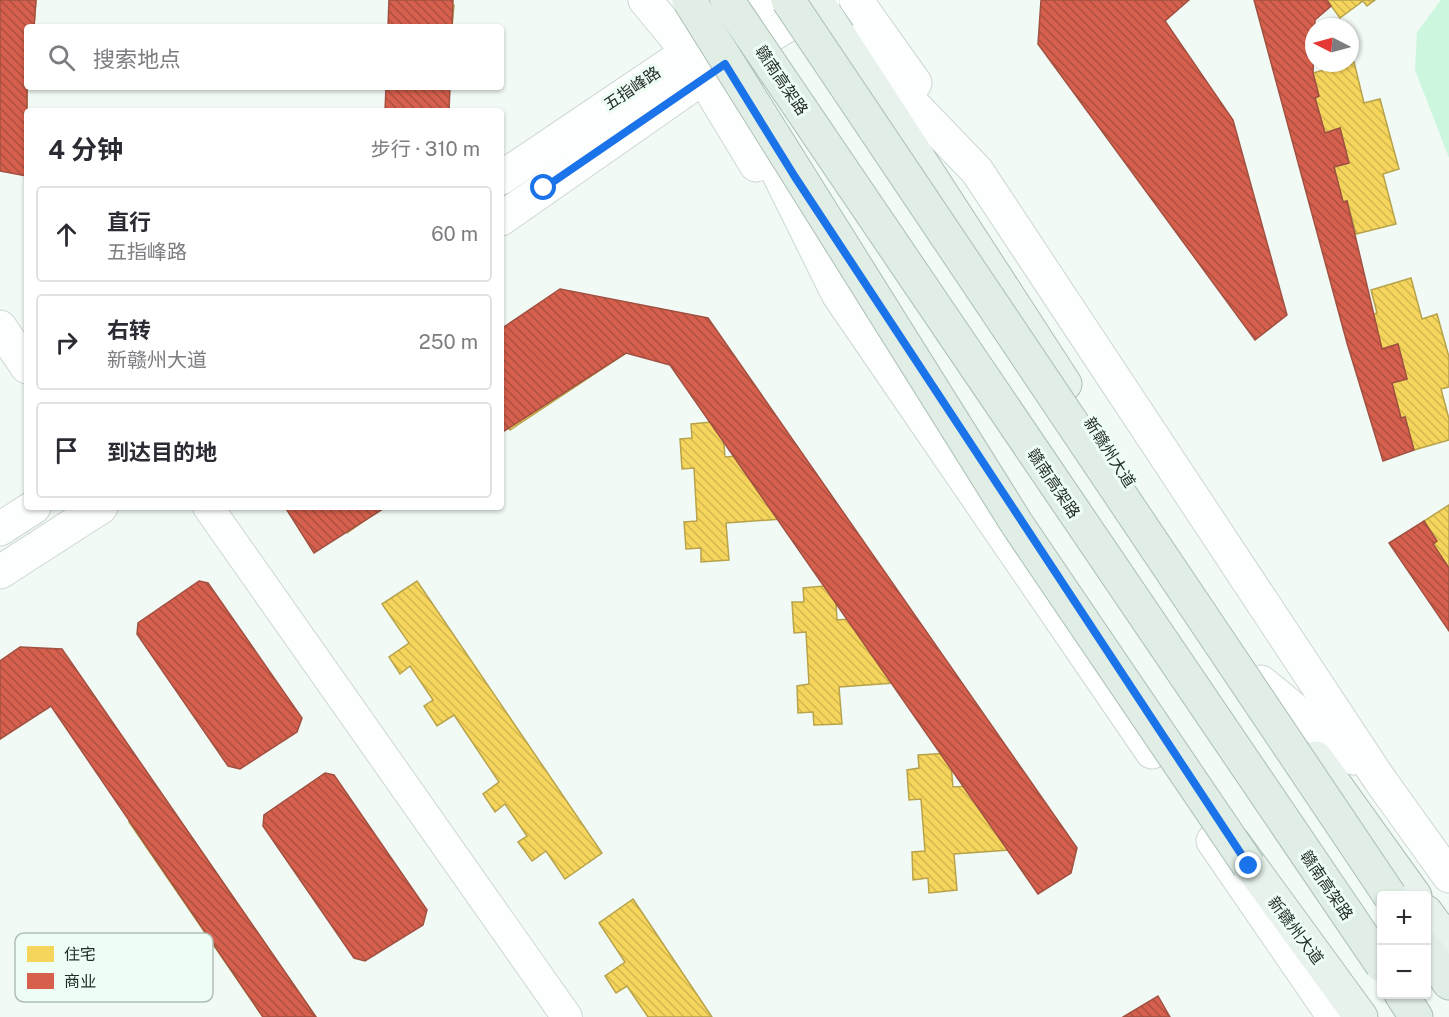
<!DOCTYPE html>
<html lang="zh">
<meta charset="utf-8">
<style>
body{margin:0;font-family:"Public Sans","Noto Sans SC",sans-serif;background:#f2f2f3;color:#2b2b33}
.controls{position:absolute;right:18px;bottom:18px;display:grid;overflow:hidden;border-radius:6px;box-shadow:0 2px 4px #0004}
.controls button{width:54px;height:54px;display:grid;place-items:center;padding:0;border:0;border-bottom:2px solid #e1e1e2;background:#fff;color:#2b2b33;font:30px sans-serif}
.compass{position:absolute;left:1305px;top:18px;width:54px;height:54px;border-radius:50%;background:#fff;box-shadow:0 2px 4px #0004;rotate:276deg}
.stop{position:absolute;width:18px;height:18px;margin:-14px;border:4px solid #1a73e8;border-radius:50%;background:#fff}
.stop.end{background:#1a73e8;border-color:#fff;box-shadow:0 2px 6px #0008}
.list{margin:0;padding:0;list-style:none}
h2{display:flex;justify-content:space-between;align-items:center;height:78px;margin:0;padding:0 24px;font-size:26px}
h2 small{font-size:20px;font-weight:400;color:#7c7c81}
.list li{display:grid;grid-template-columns:39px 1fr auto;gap:18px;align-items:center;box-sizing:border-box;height:96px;margin:0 12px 12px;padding:0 12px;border:2px solid #e1e1e2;border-radius:6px}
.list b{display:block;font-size:22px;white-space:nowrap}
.list p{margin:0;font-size:20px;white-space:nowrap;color:#7c7c81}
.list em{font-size:20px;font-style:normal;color:#7c7c81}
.icon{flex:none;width:33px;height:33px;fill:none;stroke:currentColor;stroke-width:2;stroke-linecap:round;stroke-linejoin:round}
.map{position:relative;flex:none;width:1449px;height:1017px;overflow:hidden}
.search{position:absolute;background:#fff;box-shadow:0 2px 4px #0004;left:24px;top:24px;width:480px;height:66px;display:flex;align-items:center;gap:15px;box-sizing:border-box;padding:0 21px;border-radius:6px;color:#7c7c81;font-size:22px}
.panel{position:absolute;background:#fff;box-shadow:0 2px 4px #0004;left:24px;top:108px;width:480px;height:402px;border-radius:6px}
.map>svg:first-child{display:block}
.green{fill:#ccf6dd}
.homes{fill:url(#homes-back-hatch);stroke:#b7a34c;stroke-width:1.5}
.shops{fill:url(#shops-back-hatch);stroke:#a15142;stroke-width:1.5}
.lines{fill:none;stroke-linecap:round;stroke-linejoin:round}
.minor-casing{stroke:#ced7d1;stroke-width:32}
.tertiary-casing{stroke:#ced7d1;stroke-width:35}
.secondary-casing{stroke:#ced7d1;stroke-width:35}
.primary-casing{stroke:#aabfb4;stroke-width:35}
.trunk-casing{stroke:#aabfb4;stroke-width:35}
.minor{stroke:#fdfefe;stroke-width:30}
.tertiary{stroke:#fdfefe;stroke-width:33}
.secondary{stroke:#fdfefe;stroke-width:33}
.primary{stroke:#e8f2ec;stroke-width:33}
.trunk{stroke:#e0eee6;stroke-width:33}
.trunk-bridge-casing{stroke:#aabfb4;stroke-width:35;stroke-linecap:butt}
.trunk-bridge{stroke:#e0eee6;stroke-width:33}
.route{stroke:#1a73e8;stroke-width:8}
.labels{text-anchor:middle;stroke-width:6;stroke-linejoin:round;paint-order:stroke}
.street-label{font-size:16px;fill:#242e28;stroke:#eefef4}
.key{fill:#eefef4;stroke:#b1c0b7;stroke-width:1.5}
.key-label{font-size:16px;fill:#242e28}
</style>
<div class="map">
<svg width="1449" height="1017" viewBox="0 0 1449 1017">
<defs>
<pattern id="homes-back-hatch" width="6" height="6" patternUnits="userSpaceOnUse" patternTransform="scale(1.5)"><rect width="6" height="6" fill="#f6d55c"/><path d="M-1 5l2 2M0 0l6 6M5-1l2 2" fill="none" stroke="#d3b750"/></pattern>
<pattern id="shops-back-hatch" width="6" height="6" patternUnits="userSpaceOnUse" patternTransform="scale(1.5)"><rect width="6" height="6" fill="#d6604d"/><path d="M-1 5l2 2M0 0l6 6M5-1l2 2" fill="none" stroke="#ad5040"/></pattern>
</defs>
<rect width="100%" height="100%" fill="#f2faf5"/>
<polygon class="green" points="1441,0 1449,0 1449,158 1415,70 1417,32"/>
<g class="homes">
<polygon points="0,0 36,0 34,27 27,27 27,111 0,108"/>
<polygon points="391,0 442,0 441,5 454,5 452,27 390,27"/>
<polygon points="1327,0 1375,0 1367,6 1363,1 1340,18"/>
<polygon points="1354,62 1364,103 1380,99 1399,169 1383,174 1396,224 1356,234 1347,201 1343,202 1334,167 1349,163 1340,128 1325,133 1315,98 1319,96 1313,73"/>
<polygon points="398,87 438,87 437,97 397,95"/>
<polygon points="1411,278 1422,319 1437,314 1449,357 1449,387 1441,389 1449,419 1449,440 1414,450 1405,417 1401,418 1392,383 1407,379 1398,344 1382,349 1373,314 1377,313 1371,290"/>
<polygon points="596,309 626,353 510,430 501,417 501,372 522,357 530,370 559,350 552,339"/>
<polygon points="722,421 725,457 777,453 782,519 726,523 729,560 701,562 701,548 686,549 684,522 697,521 694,468 682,469 680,439 692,438 691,424"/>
<polygon points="1449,505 1449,568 1433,544 1437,541 1424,521"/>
<polygon points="329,507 384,507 347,533"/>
<polygon points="417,581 602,853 565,879 546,851 532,861 518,842 527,836 505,804 495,812 483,794 499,782 454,715 437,726 424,706 433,700 410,666 400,674 389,657 409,643 382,604"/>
<polygon points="835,585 837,620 889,616 894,683 839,687 842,724 814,725 813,712 798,713 797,686 809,684 806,632 794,633 792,602 804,602 803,588"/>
<polygon points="11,674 38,713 0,739 0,682"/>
<polygon points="950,753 953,787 1004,784 1009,850 954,854 957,890 929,893 928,878 913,880 912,852 925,851 921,799 909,800 907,770 919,768 918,755"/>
<polygon points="165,799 316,1017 263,1017 129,822"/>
<polygon points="633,899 712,1017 648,1017 627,986 616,993 605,976 625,962 599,923"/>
</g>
<g class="shops">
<polygon points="0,0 36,0 34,27 27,27 27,111 30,111 27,111 27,176 0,171"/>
<polygon points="389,0 453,0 452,27 388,27"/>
<polygon points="1041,0 1189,0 1165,21 1233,120 1287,315 1255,340 1038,44"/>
<polygon points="1254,0 1327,0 1331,6 1315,20 1313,73 1319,96 1315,98 1325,133 1340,128 1349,163 1334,167 1343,202 1347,201 1382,349 1398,344 1407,379 1392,383 1401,418 1405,417 1414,450 1383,461 1347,343"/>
<polygon points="386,87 450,87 449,111 385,111"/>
<polygon points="560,289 708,318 1077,848 1071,873 1038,894 670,365 626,353 501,433 501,329"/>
<polygon points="285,507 386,507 314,553"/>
<polygon points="1424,521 1437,541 1433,544 1449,568 1449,631 1389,543"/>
<polygon points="199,581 208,583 302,718 297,732 240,769 228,766 137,634 138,623"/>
<polygon points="20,647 62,649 316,1017 263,1017 51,706 0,739 0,661"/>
<polygon points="325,773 334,775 427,910 423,925 365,961 354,958 263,826 264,815"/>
<polygon points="1158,996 1170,1017 1123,1017"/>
</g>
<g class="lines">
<defs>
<polyline id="minor" points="208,507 567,1017"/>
<g id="tertiary">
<polyline points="645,0 687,51 756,165"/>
<polyline points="856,0 915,83"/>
<polyline points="853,42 977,171 1380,780 1449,876"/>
<polyline points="756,128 838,294 1152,752"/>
<polyline points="0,327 27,367"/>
<polyline points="1261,682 1353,758"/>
<polyline points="1213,841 1334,1017"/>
</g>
<g id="secondary">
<polyline points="501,178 765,0"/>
<polyline points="501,219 704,77 823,3"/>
<polyline points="0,529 34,507"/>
<polyline points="0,572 101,507"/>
</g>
<g id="primary">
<polyline points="816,0 1065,384"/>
<polyline points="1316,758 1415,896"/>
<polyline points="1234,843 1361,1017"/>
<polyline points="1426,912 1449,943"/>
</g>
<g id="trunk">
<polyline points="1426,949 1449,983"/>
<polyline points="1401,994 1416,1017"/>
</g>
</defs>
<use href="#minor" class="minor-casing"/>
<use href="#tertiary" class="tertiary-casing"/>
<use href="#secondary" class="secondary-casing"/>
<use href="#primary" class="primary-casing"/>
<use href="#trunk" class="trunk-casing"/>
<use href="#minor" class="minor"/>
<use href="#tertiary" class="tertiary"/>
<use href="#secondary" class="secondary"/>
<use href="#primary" class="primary"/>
<use href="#trunk" class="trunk"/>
<defs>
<g id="trunk-bridge">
<polyline points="689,0 1017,524 1249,866"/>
<polyline points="727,0 1382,965"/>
<polyline points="788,0 1390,896"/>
</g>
</defs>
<use href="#trunk-bridge" class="trunk-bridge-casing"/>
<use href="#trunk-bridge" class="trunk-bridge"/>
</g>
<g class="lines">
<polyline class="route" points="544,188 725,64 795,177 1249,866"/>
</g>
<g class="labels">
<g class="street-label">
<text transform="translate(782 80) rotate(56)" y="6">赣南高架路</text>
<text transform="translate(632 88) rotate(-34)" y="6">五指峰路</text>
<text transform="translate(1110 452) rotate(57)" y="6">新赣州大道</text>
<text transform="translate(1054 483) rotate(56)" y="6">赣南高架路</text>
<text transform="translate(1327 885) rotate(56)" y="6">赣南高架路</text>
<text transform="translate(1296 930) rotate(53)" y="6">新赣州大道</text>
</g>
</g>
<rect x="15" y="933" width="198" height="69" rx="9" class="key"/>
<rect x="27" y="946" width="27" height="16" fill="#f6d55c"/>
<rect x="27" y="973" width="27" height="16" fill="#d6604d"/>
<g class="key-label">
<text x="64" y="960">住宅</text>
<text x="64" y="987">商业</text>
</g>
</svg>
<div class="controls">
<button>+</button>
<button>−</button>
</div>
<svg class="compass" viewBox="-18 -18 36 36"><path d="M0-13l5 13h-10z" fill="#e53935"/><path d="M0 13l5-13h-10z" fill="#7c7c81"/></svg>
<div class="stop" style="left:544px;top:188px"></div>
<div class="stop end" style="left:1249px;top:866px"></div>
<div class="search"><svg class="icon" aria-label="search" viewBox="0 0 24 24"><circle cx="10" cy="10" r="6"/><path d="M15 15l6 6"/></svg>搜索地点</div>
<section class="panel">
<h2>4 分钟<small>步行 · 310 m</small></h2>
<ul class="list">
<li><svg class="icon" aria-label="ahead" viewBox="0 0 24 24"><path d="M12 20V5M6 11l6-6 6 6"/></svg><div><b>直行</b><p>五指峰路</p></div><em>60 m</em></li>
<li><svg class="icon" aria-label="right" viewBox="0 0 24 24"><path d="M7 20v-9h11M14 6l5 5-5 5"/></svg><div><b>右转</b><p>新赣州大道</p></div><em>250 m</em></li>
<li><svg class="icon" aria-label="arrive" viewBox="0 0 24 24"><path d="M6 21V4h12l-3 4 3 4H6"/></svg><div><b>到达目的地</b></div></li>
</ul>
</section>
</div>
